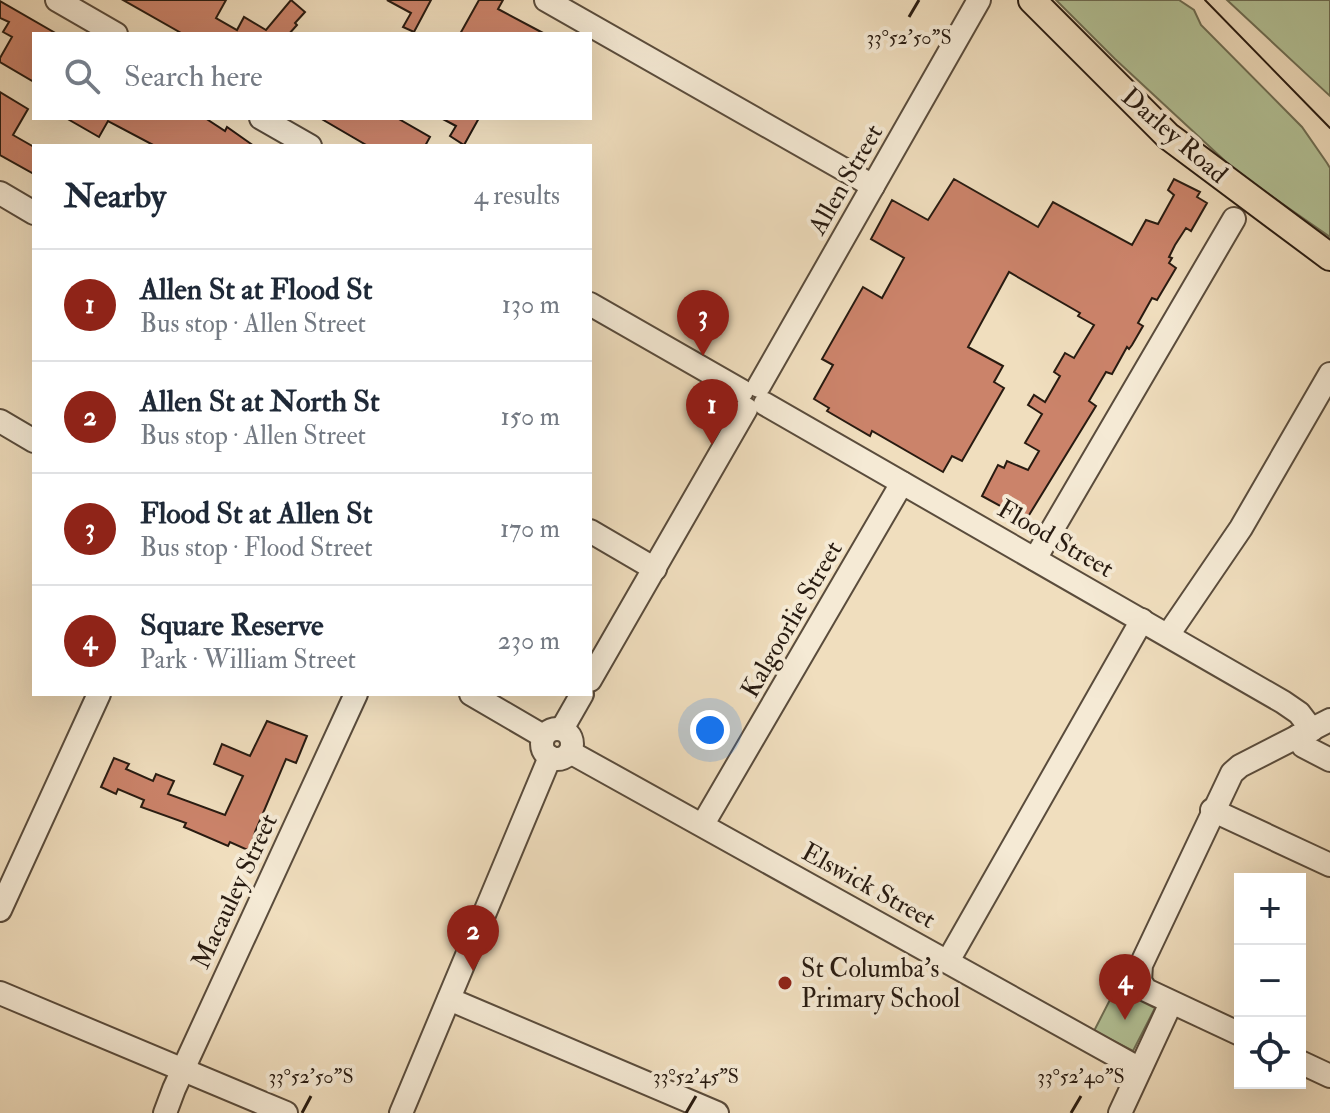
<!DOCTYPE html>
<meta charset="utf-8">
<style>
body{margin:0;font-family:"IM FELL Double Pica",serif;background:#f6f6f7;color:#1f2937}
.controls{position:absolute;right:24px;bottom:24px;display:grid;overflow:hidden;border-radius:0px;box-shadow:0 8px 32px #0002}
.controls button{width:72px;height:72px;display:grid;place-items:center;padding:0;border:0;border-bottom:2px solid #e0e1e3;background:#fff;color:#1f2937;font:40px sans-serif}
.you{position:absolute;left:710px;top:730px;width:28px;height:28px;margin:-20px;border:6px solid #fff;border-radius:50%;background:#1a73e8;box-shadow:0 0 0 12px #1a73e833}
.badge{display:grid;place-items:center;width:52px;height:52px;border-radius:50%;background:#8f2418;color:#fff;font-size:26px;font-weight:700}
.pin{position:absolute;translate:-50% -66px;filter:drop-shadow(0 2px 4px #0008)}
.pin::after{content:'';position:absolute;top:42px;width:28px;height:24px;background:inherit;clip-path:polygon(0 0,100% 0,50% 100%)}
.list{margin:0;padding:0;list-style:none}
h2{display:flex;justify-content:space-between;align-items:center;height:104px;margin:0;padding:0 32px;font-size:34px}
h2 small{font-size:26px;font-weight:400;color:#747a83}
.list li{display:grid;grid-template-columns:52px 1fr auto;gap:24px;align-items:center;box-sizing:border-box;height:112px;padding:0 32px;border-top:2px solid #e0e1e3}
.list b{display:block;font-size:30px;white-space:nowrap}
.list p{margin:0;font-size:26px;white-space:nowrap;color:#747a83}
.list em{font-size:26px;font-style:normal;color:#747a83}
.icon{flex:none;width:44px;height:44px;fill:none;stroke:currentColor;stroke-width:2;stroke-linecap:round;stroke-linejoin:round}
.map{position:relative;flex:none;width:1330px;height:1113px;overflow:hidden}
.search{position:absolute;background:#fff;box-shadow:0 8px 32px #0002;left:32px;top:32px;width:560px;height:88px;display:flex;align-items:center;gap:20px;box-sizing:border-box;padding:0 28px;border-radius:0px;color:#747a83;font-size:30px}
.panel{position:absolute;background:#fff;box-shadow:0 8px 32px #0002;left:32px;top:144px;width:560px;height:552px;border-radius:0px}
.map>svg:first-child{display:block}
.green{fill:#b3c297;stroke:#6e6e54;stroke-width:2}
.building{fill:#cb836a;stroke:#281b11;stroke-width:2}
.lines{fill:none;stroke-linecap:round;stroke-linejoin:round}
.minor-casing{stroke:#5a4c3c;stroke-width:26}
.major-casing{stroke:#281b11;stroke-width:30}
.minor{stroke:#f5ead5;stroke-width:22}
.major{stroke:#f0debe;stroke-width:26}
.tram{stroke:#281b11;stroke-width:2}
.ticks{fill:none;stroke:#281b11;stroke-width:3}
.poi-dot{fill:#8f2418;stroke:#f5ead5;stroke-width:3}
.labels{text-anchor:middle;stroke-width:8;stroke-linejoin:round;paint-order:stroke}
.street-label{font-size:26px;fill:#281b11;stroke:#f5ead5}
.poi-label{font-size:26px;fill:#281b11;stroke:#f5ead5;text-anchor:start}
.ticks-label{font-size:20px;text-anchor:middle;fill:#281b11;stroke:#f5ead5;stroke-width:8;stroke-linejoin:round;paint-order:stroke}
</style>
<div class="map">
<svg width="1330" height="1113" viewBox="0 0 1330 1113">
<rect width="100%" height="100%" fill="#f0debe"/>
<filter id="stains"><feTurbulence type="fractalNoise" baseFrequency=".0025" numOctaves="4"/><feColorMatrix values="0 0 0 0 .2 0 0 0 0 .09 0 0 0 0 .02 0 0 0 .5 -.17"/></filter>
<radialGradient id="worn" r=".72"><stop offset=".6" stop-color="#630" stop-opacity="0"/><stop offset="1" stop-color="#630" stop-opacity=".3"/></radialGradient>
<g class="green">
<polygon points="1056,0 1179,0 1194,10 1201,25 1302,127 1327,163 1330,168 1330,237 1238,173 1115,59"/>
<polygon points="1227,0 1330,0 1330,96"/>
<polygon points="1116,988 1155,1008 1133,1051 1094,1031"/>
</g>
<g class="building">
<polygon points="123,0 226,0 216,18 237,30 244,17 266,30 291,0 305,12 295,23 297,25 289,34 183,34"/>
<polygon points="387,0 431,0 414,32 403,27 411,13"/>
<polygon points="479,0 503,0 498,9 545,34 460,34"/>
<polygon points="0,1 57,34 34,34 34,82 0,62 0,58 12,37 3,32 9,22 0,18"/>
<polygon points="0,92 28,109 13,135 34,147 34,174 0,155"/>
<polygon points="66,118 205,118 225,131 227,127 254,146 155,146 108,121 99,137"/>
<polygon points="320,118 397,118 430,137 425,146 368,146"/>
<polygon points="441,118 479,118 464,145 450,136 456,126"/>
<polygon points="954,179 1038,227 1053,202 1132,245 1146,220 1158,224 1174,195 1168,190 1174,179 1200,192 1197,197 1207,203 1191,231 1186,228 1175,245 1169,257 1172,258 1169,263 1176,268 1157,300 1152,298 1138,323 1143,326 1132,345 1129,349 1127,347 1112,374 1106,372 1089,401 1096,406 1026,520 982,496 983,494 998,465 1004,468 1007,461 1028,470 1039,451 1025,443 1042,414 1028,405 1034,395 1045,402 1060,376 1054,372 1065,353 1074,358 1094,325 1078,316 1080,313 1009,272 968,347 1003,366 994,382 1004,388 962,461 952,456 943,472 872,431 870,436 827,411 829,408 814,399 833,365 822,359 863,287 882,298 904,258 871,239 892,200 928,220"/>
<polygon points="267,721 307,736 296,763 286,759 255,832 253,840 257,841 252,852 230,842 228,846 184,827 186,823 141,807 144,800 118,789 116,794 101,787 114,758 129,764 126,769 153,781 156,774 174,781 168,794 225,815 243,776 214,764 222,744 250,756"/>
</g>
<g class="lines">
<defs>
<g id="minor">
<polyline points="57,0 116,34"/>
<polyline points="546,0 873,186"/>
<polyline points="261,118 310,146"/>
<polyline points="0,193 34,213"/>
<polyline points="590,304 742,391"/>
<polyline points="759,386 979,0"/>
<polyline points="765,404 1283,702 1299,713 1312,730"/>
<polyline points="0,421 34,441"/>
<polyline points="590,531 655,569"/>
<polyline points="1035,559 1234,219"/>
<polyline points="1168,635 1241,528 1330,374"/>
<polyline points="590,680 746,409"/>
<polyline points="471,694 543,736"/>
<circle cx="557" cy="744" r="15"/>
<polyline points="562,729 582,694"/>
<polyline points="1298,736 1303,746 1330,760"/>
<polyline points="570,752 1140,1069"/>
<polyline points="1212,810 1330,865"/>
<polyline points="703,824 902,483"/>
<polyline points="0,910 99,694"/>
<polyline points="948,961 1142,620"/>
<polyline points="0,993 286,1113"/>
<polyline points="449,999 717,1113"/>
<polyline points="1240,1034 1146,990 1140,981 1141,965 1232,773 1240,766 1330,720"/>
<polyline points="1300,1062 1330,1076"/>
<polyline points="165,1113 174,1089 356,694"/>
<polyline points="401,1113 550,757"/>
<polyline points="1120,1113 1171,1003"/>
</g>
<polyline id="major" points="1032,0 1168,136 1330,257"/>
</defs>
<use href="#minor" class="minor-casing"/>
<use href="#major" class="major-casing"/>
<use href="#minor" class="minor"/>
<use href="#major" class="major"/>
<polyline class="tram" points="1205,0 1330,128"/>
</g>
<path class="ticks" d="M909,17L919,0M302,1113L311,1096M686,1113L696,1096M1071,1113L1081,1096"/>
<circle class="poi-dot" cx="785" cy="983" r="8"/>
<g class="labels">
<g class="street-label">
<text transform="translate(1175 135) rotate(41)" y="9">Darley Road</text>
<text transform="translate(845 179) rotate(-60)" y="9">Allen Street</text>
<text transform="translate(1056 538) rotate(30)" y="9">Flood Street</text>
<text transform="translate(791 619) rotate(-60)" y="9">Kalgoorlie Street</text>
<text transform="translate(869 885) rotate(29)" y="9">Elswick Street</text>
<text transform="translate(234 891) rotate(-65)" y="9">Macauley Street</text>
</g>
<g class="poi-label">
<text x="801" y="977">St Columba's<tspan x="801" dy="30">Primary School</tspan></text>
</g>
</g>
<g class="ticks-label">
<text x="909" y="44">33°52'50"S</text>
<text x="311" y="1083">33°52'50"S</text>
<text x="696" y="1083">33°52'45"S</text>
<text x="1081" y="1083">33°52'40"S</text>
</g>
<rect width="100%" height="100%" filter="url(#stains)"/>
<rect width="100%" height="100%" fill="url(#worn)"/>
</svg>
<div class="controls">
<button>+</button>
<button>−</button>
<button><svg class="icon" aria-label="locate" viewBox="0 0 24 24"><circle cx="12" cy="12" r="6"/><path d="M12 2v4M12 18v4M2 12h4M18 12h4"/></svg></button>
</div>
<div class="you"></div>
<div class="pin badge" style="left:712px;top:445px">1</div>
<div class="pin badge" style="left:473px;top:971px">2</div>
<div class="pin badge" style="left:703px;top:356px">3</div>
<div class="pin badge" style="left:1125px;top:1020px">4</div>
<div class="search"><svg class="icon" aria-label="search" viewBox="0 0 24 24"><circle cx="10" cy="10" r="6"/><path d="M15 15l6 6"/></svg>Search here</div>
<section class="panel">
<h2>Nearby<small>4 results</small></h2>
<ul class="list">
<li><span class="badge">1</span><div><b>Allen St at Flood St</b><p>Bus stop · Allen Street</p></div><em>130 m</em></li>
<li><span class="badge">2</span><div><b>Allen St at North St</b><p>Bus stop · Allen Street</p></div><em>150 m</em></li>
<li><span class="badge">3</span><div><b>Flood St at Allen St</b><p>Bus stop · Flood Street</p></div><em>170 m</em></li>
<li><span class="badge">4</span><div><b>Square Reserve</b><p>Park · William Street</p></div><em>230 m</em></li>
</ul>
</section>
</div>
